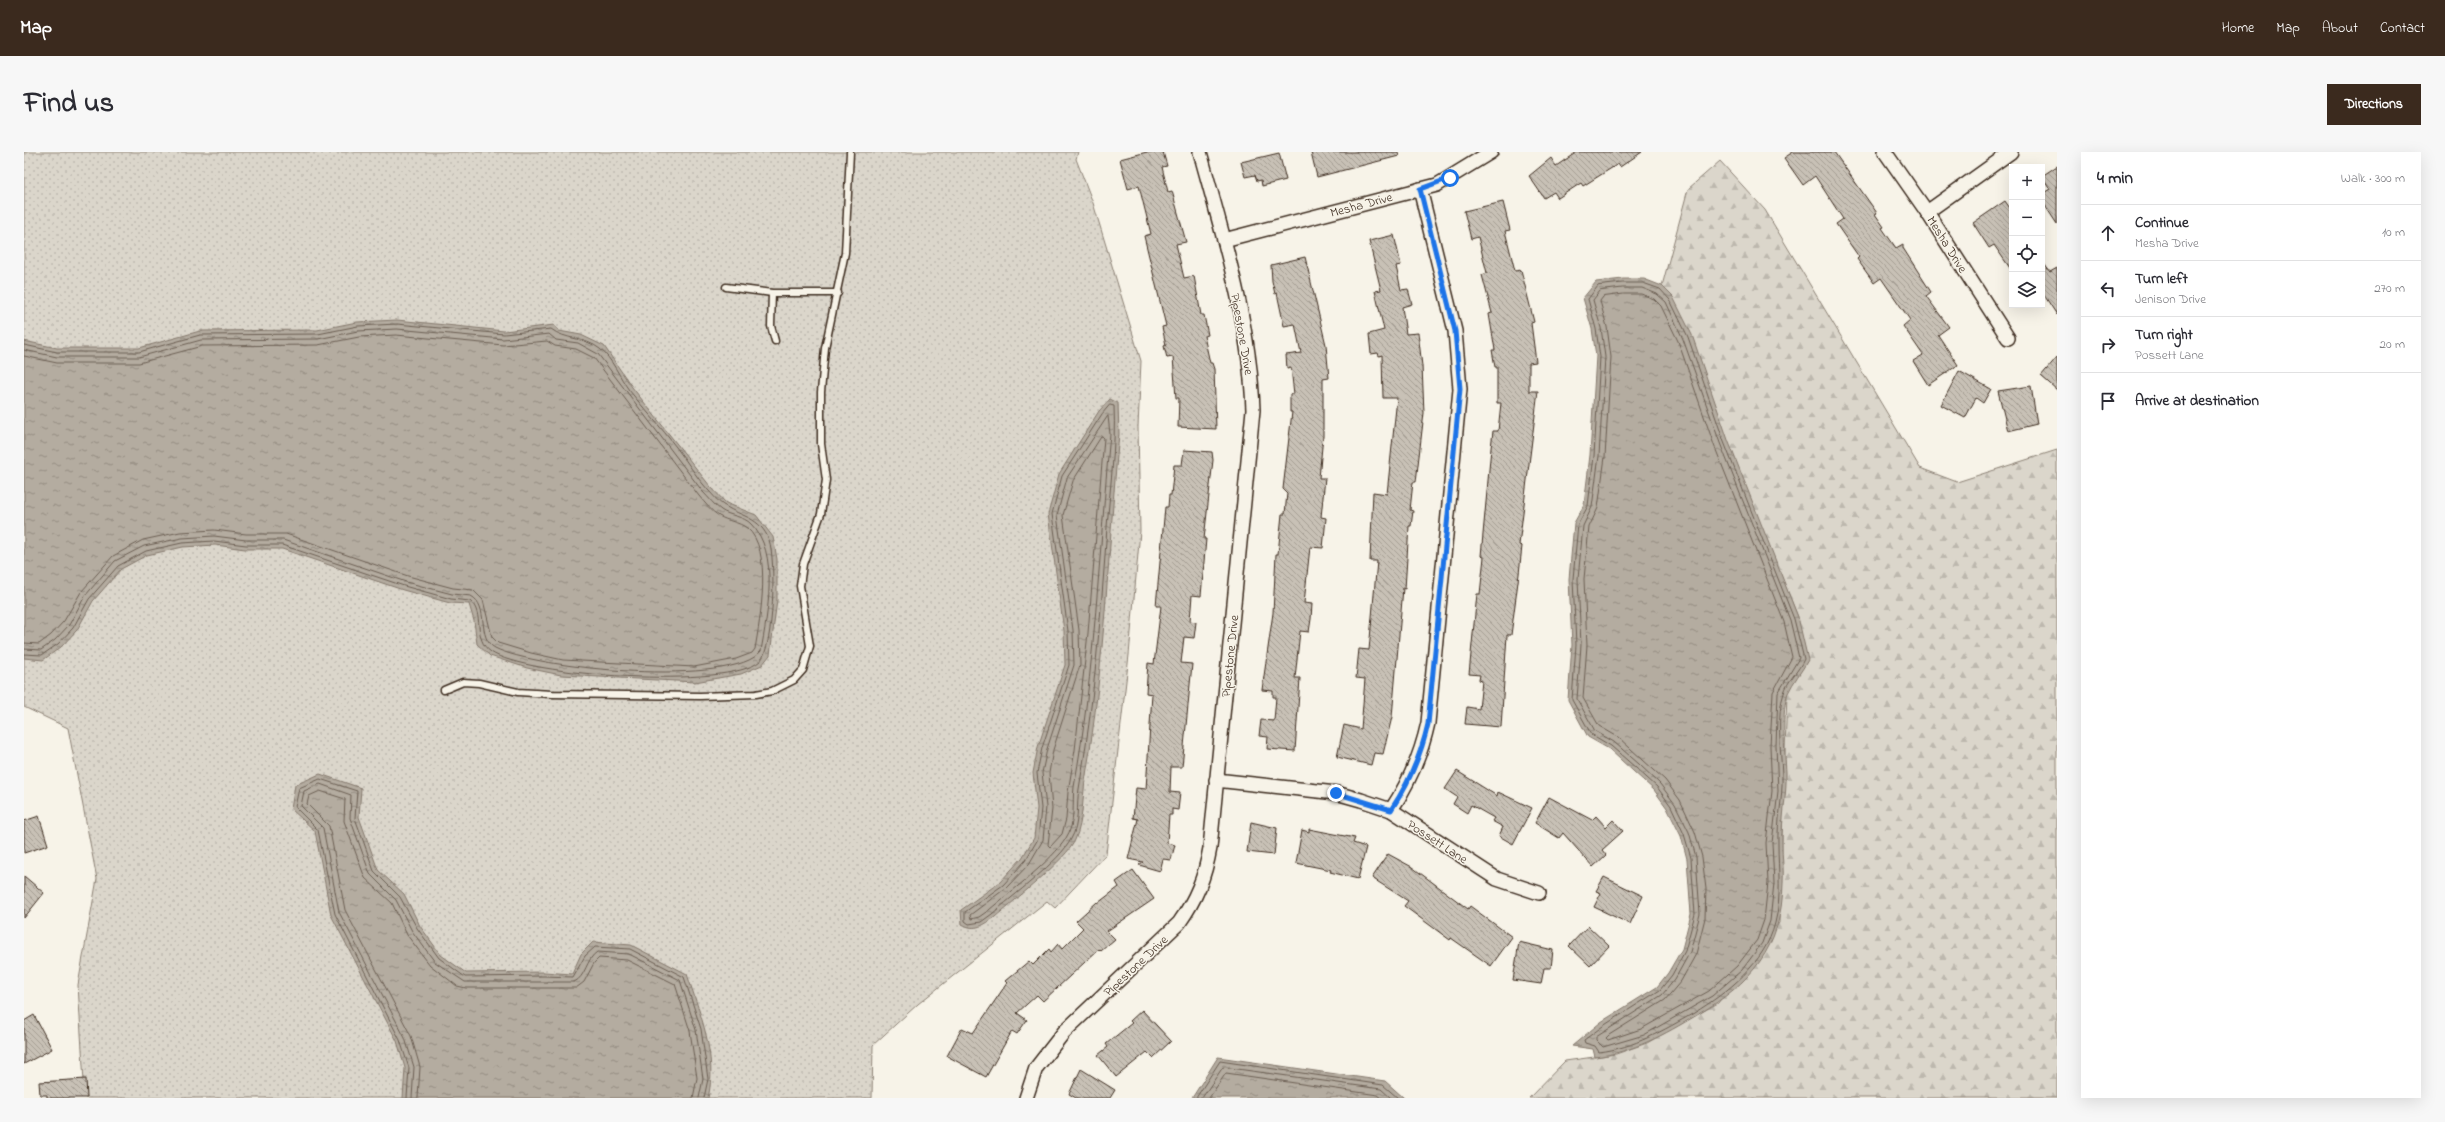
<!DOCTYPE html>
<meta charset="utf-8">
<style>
body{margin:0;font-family:"Indie Flower",sans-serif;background:#f7f7f7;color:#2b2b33}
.controls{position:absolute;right:12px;top:12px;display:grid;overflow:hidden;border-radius:0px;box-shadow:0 4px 16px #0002}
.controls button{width:36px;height:36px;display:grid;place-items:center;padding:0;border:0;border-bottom:1px solid #e1e1e2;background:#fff;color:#2b2b33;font:20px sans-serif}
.stop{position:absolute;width:12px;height:12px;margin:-9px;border:3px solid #1a73e8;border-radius:50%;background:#fff}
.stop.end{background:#1a73e8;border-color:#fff;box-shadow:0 1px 4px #0008}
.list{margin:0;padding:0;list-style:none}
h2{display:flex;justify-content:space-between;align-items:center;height:52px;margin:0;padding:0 16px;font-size:17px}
h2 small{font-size:13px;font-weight:400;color:#7c7c81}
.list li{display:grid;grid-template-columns:26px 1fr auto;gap:12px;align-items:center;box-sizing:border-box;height:56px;padding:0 16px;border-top:1px solid #e1e1e2}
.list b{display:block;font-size:15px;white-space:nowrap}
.list p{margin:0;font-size:13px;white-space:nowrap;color:#7c7c81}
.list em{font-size:13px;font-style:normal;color:#7c7c81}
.icon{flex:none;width:22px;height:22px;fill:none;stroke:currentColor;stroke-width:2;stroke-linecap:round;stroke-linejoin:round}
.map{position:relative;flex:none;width:2033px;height:946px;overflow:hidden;border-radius:0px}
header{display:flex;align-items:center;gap:24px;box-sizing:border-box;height:56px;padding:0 20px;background:#3b2a1e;color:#fff}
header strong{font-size:19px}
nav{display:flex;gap:22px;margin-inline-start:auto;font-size:14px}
.intro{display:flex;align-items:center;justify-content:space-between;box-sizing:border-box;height:96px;padding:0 24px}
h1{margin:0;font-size:28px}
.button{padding:10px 18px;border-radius:0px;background:#3b2a1e;color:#fff;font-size:14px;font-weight:700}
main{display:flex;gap:24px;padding:0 24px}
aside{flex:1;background:#fff;border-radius:0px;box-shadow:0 4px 16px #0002}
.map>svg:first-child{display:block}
.grass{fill:url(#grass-dots);stroke:#8b8074}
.forest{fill:url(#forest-firs);stroke:#8b8074}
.water{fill:url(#water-ripples);stroke:#84786c}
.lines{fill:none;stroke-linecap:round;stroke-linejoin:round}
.shore{stroke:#6b5e52;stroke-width:1}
.building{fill:url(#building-back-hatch);stroke:#3b2a1e}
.service-casing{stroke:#3b2a1e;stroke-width:9}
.minor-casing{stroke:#3b2a1e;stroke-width:16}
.service{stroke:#f7f3e8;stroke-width:6}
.minor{stroke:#f7f3e8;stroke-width:13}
.route{stroke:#1a73e8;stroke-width:5}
.labels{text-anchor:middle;stroke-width:3;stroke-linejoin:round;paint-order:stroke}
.street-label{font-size:13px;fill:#3b2a1e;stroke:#f7f3e8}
</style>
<header>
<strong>Map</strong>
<nav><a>Home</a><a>Map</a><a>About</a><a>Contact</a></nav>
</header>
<div class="intro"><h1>Find us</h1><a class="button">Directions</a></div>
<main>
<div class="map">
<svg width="2033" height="946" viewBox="0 0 2033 946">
<defs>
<pattern id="grass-dots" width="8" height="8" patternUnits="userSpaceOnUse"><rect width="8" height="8" fill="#dbd6cb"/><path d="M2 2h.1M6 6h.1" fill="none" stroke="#bdb8ae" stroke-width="1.8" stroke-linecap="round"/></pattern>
<pattern id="forest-firs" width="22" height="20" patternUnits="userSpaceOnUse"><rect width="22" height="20" fill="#dbd6cb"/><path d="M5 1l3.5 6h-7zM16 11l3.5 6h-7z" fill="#bdb8ae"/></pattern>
<pattern id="water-ripples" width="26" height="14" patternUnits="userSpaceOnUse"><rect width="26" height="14" fill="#b4aca0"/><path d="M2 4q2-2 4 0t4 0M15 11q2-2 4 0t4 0" fill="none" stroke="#948c82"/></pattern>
<pattern id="building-back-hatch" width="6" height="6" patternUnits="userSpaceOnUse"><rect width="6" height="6" fill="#c8c1b6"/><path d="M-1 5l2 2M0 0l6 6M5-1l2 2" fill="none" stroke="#a49d93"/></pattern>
</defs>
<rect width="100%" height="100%" fill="#f7f3e8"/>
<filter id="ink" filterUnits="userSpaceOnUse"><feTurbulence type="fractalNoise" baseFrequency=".025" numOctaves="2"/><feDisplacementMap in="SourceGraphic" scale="8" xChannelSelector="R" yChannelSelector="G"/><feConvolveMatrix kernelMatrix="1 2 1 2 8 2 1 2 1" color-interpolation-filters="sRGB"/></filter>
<g filter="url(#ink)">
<polygon class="grass" points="0,0 1054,0 1052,7 1069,51 1117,209 1114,275 1116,379 1105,503 1082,702 1031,756 1023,749 894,852 849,893 848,946 61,946 54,833 73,727 44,576 0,555"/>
<polygon class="forest" points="1696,9 1741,58 1896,316 1933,330 2033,298 2033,946 1505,946 1541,909 1592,902 1623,891 1694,851 1755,771 1763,542 1774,465 1638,134 1664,37"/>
<g class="water">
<path d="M1599,127H1620L1638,134L1649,145L1668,183L1704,288L1774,465L1784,508C1778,519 1769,530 1764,541C1757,557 1761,602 1762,620C1763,644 1757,668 1758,692C1758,705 1760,718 1759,731C1758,796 1727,831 1673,863C1640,883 1609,900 1571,905L1569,897L1548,894L1577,870L1633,835L1644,821L1658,797L1667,762L1663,707L1657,684L1643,656L1630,638L1609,619L1585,597L1564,585L1544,548L1548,493L1545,427L1550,371L1560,353L1566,303L1572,204L1568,177L1559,146L1572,130Z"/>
<polygon points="373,168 480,179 530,173 535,179 557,183 580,194 608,235 686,334 702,351 732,363 749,385 753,407 753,448 746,503 738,513 717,522 671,530 537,523 503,516 466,504 453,492 450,469 445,452 426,451 379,438 258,397 221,397 191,393 159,395 123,403 97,417 69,449 53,478 37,495 19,508 0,506 0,189 33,196 115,196 176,179 293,178 333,170"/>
<path d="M1086,247L1094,251L1095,282C1084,396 1081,510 1062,623C1058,644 1060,668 1051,688C1044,706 988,750 971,765C960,773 951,780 938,772L937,758L976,730L998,706L1010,686L1013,656L1009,621L1014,595L1041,513L1040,479L1024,362L1035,322L1075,259Z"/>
<path d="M296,622L337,636L335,665L354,718L380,742L396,774L417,803L442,821L520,820L548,822L557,802L569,790L607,793L663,822C676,862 694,904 684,946H379L381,916L373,889L307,763L291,679L267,657L271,633Z"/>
<polygon points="1194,905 1361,929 1380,946 1168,946"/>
</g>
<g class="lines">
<g class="shore">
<path d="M1599,131H1619L1636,137L1646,148L1664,185L1700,290L1770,467L1780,507C1775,519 1763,529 1760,541C1752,562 1757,600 1758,623C1759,646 1753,669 1754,692C1754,718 1758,745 1751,771C1741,811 1704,840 1670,861C1640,878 1610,896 1575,900L1571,894L1561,891L1560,888L1579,874L1636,838L1648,823L1661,799L1671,762L1667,706L1660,682L1647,654L1633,635L1612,616L1587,594L1567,582L1548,548L1552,493L1549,427L1554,372L1564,354L1570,304L1576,205L1572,177L1564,147L1574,134Z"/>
<polygon points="1599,136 1618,136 1633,142 1642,150 1659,187 1696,291 1766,468 1775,506 1754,541 1752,594 1754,639 1748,691 1750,731 1746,769 1738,791 1718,818 1688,844 1620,883 1579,895 1572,888 1572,885 1638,843 1651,827 1666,800 1676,762 1672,705 1665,680 1651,652 1636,632 1615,612 1590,590 1571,579 1553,547 1557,493 1554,427 1559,374 1568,355 1575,304 1581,205 1577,176 1569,148 1576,139"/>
<polygon points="1600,142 1617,142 1630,147 1637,154 1654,189 1690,293 1760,470 1768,505 1749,540 1746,594 1748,639 1742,691 1744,731 1740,768 1733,788 1713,814 1685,839 1617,877 1584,888 1582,886 1585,883 1641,848 1657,829 1672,802 1681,766 1682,737 1678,705 1671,680 1656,648 1641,628 1619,608 1594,585 1575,574 1559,546 1563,493 1560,427 1565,375 1574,356 1581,305 1587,205 1583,175 1576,149 1579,145"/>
<path d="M0,193L33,200H115L176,183L294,182L334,174L373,172L480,182L527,177C541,188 561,185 576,197C588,206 596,226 605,238C620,257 637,275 652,295C663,309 672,325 684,338C689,343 695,351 701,354C718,365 736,365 745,388C752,407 750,496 736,509C705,538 501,524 467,500C448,487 461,461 446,449L427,447L380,434L258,393H222L190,389L158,391L122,399L94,414L65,447L49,476L34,492L18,503L0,502"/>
<path d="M0,198L33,205H115L177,188L294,187L334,179L373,177L479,187L525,182L532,188L554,191L574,202L679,340C685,346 690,353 697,358C705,364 720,364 727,372C756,400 743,464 737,499C710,536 511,517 471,496C452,486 466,454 447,444L428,442L382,430L259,388H222L190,384L158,386L120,394L91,409L61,444L45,473L31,488L17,498L0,497"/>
<path d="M0,204L33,211H115L178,194L294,193L335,185L372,183L479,193L523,189L531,194L552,197L570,206L675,344C681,351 687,359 695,364C703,369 715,370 723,376C749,397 736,467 731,497L728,501L712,507L670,515L539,508L507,501L474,491L468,485L459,448L449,438L429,436L384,424L262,382H222L190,378L156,380L119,388L89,404L57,440L40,469L27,483L15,492L0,491"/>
<path d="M1086,253L1090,254C1092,295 1086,335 1083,375C1077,463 1070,551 1055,637C1052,654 1056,672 1047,687C1037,708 987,745 968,762L957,770L945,772L941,769V760L979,733L1001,709L1014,687L1017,656L1013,621L1018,596L1045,513L1044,479L1028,362L1038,324L1078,262Z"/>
<path d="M1084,264L1086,282C1075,400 1071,519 1050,635C1048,651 1052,671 1042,686C1029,708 986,740 965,758L955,765L947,767L946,763L982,736L1005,712L1019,688L1022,655L1018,621L1023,597L1050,513L1049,478L1033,363L1043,326Z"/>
<polygon points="1078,284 1080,286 1064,481 1051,598 1044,640 1042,667 1038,682 1026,695 1024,693 1028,657 1025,621 1029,598 1056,513 1055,478 1039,363 1049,329"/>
<polyline points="383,946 385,916 376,888 311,762 294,678 271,655 275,636 296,627 333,639 331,666 350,719 376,745 393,776 415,806 441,825 520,824 549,825 561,804 571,795 606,797 660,825 677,877 684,927 680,946"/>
<path d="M388,946L390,915L381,886L315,760L299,676L277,654L280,639L296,632L327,643L326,666L346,722L372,748L388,779L411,810L441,830H550C562,825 562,807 573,800L605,802L656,828L672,878L679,927L675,946"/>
<polyline points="394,946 396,915 387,884 321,758 305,674 283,652 285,644 296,639 321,647 320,669 341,726 368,751 383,783 406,813 433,834 442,836 552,836 560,830 570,811 575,806 603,808 651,832 666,879 673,926 669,946"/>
<polyline points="1172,946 1196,909 1359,933 1374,946"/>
<polyline points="1178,946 1199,915 1357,937 1367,946"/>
<polyline points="1185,946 1202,921 1354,943 1358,946"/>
</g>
</g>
<g class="building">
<polygon points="1123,0 1139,0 1143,14 1138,15 1144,40 1148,39 1162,90 1152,92 1160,126 1170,124 1177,163 1180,163 1184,183 1180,184 1186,211 1188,211 1190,217 1192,277 1154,275 1155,246 1152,246 1149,205 1143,206 1140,194 1142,193 1138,175 1142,174 1120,84 1127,82 1115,34 1104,37 1096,7"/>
<polygon points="1287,0 1374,0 1375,4 1293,25"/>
<polygon points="1553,0 1618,0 1596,15 1594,12 1559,34 1557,31 1534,46 1530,40 1520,46 1505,24 1527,6 1532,14"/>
<polygon points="1769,0 1810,0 1853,61 1851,62 1860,75 1858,76 1872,96 1879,92 1879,96 1907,140 1902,144 1925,175 1914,183 1934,213 1904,233 1889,209 1899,203 1879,174 1886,168 1857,126 1850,131 1833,107 1835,105 1812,72 1819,67 1791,24 1779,33 1760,6"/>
<polygon points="1255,1 1262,28 1238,34 1237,28 1233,29 1231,23 1221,25 1217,10"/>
<polygon points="2033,14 2033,72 2018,49 2018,42 2026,37 2018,24"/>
<polygon points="1981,49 1988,59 1988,119 1970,93 1965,96 1949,71"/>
<polygon points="1479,50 1486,78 1481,79 1491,119 1497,118 1510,170 1507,171 1512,210 1505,211 1505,239 1514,239 1495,393 1498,394 1495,422 1487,483 1483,483 1477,575 1441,572 1443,555 1455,557 1458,529 1455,528 1456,523 1445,522 1453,442 1456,442 1460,405 1457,404 1467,296 1469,279 1474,279 1477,251 1473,251 1473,215 1471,215 1468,198 1471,198 1465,162 1468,161 1458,123 1463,121 1454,85 1447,87 1440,59"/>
<polygon points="1370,83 1377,113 1372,114 1377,138 1384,137 1388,152 1378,155 1382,182 1394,181 1398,214 1400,261 1392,330 1389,330 1386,358 1389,359 1387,374 1385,374 1381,437 1379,436 1368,565 1359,602 1350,601 1347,613 1313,605 1320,573 1337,577 1341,527 1332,526 1335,497 1345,498 1353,409 1346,409 1349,340 1363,342 1373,246 1359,246 1358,203 1355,204 1354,201 1347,202 1345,182 1360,178 1351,139 1357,138 1345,89"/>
<polygon points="1281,105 1302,193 1305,226 1299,227 1299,284 1295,326 1301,326 1297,365 1302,366 1299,396 1286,395 1280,451 1288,452 1287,467 1285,480 1276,479 1271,526 1276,526 1271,599 1243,597 1244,585 1235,584 1237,568 1250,569 1252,545 1249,545 1249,539 1238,538 1249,461 1252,402 1254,402 1258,362 1261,362 1263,341 1259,337 1268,260 1266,260 1266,242 1270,242 1267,216 1263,217 1262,203 1277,201 1271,172 1260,174 1253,141 1251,142 1248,129 1247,113"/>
<polygon points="2018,109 2026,120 2033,116 2033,163 2018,140"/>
<polygon points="2033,205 2033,238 2017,224"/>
<polygon points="1935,219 1967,237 1959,251 1952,246 1941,266 1917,253"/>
<polygon points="2007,234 2013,272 1984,279 1974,239"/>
<polygon points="1160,298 1188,300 1189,308 1180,387 1182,387 1177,444 1168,443 1166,469 1172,470 1170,486 1160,485 1157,511 1168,512 1158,615 1147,615 1146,640 1156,641 1154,658 1148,657 1148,663 1145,663 1143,691 1151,693 1147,708 1139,707 1136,719 1115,713 1119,710 1104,707 1114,667 1109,666 1112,636 1122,637 1128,542 1122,541 1124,511 1130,512 1137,454 1132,454 1141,355 1144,355 1145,343 1147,343 1150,313 1158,313"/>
<polygon points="1433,619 1473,644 1474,640 1508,656 1489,692 1475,684 1479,675 1468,669 1470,666 1447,653 1443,661 1429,652 1433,645 1421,637"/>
<polygon points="1525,645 1568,668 1572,664 1582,675 1589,668 1599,679 1578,698 1582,703 1569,715 1539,681 1535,686 1511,671"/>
<polygon points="15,664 24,693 0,701 0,669"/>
<polygon points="1227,670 1253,676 1250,703 1223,700"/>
<polygon points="1285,677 1331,686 1329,691 1342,695 1334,727 1306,720 1307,718 1272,711 1278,678 1285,680"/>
<polygon points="1364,702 1388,715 1444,757 1446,754 1488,785 1467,814 1427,786 1426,788 1380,754 1384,749 1348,726"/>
<polygon points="1109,718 1130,747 1083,779 1091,787 1077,799 1075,797 1019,849 1013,843 993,861 1003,868 993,882 988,879 962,925 923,904 938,876 949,881 983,831 981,829 1005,809 1009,813 1025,797 1027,800 1034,792 1038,797 1059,776 1052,769 1073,750 1074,751 1095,735 1092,730"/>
<polygon points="0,724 20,741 0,766"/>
<polygon points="1580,725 1619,744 1606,772 1570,755 1577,741 1572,739"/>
<polygon points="1564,774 1585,794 1566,814 1545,794"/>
<polygon points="1495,790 1529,798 1527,816 1520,816 1517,832 1489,828"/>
<polygon points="1118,858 1147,889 1129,906 1123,900 1092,925 1074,903 1084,895 1082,892 1108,871 1106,869"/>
<polygon points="10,863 28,897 0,912 0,869"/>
<polygon points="1057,917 1091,938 1086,946 1052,946 1045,942"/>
<polygon points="62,927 63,946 23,946 23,943 16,943 15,930"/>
</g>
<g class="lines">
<defs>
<g id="service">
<polyline points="702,135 748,141 814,141"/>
<polyline points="748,141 747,174 751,189"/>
<polyline points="420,538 439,530 455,531 494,540 528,542 676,544 732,542 748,539 770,528 779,518 786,494 776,434 779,412 797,362 802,328 797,292 797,240 801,196 821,101 826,0"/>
</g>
<g id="minor">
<polyline points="1861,0 1903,60 1984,186"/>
<polyline points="1903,60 1987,0"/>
<polyline points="1200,88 1413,33 1467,0"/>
<polyline points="1192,628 1312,641 1337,648 1367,658 1473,727 1515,741"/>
<path d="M1367,658C1385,631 1397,603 1404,571L1436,237L1431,179L1396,37"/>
<path d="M1002,946L1012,916L1040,880L1155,771C1172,747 1181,725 1186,696L1229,258C1226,170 1199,84 1176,0"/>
</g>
</defs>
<use href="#service" class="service-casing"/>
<use href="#minor" class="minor-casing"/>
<use href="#service" class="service"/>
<use href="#minor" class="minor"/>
</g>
</g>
<g class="lines" filter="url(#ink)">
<path class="route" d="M1312,641L1367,658C1385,631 1397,603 1404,572L1436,237L1431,179L1396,37L1426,26"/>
</g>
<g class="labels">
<g class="street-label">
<text transform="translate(1337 52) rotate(-15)" y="5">Mesha Drive</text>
<text transform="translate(1924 92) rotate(58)" y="5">Mesha Drive</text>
<text transform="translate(1219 182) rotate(80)" y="5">Pipestone Drive</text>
<text transform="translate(1205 504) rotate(-84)" y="5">Pipestone Drive</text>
<text transform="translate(1414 689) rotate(33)" y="5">Possett Lane</text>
<text transform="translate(1111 813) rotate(-43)" y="5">Pipestone Drive</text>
</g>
</g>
</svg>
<div class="controls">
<button>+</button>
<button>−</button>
<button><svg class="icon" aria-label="locate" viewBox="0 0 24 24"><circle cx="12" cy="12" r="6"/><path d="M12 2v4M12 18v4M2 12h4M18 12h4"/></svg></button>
<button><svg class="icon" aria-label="layers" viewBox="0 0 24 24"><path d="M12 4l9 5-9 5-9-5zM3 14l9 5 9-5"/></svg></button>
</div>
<div class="stop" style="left:1426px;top:26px"></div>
<div class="stop end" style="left:1312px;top:641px"></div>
</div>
<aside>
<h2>4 min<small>Walk · 300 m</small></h2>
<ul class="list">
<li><svg class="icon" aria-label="ahead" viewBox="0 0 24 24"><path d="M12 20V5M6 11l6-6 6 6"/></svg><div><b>Continue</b><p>Mesha Drive</p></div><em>10 m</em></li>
<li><svg class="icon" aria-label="left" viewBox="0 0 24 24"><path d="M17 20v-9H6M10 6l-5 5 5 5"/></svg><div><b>Turn left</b><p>Jenison Drive</p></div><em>270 m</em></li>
<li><svg class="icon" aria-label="right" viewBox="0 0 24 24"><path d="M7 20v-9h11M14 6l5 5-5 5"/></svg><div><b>Turn right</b><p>Possett Lane</p></div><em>20 m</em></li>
<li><svg class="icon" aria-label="arrive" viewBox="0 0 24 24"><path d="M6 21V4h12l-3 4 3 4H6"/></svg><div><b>Arrive at destination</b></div></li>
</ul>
</aside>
</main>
